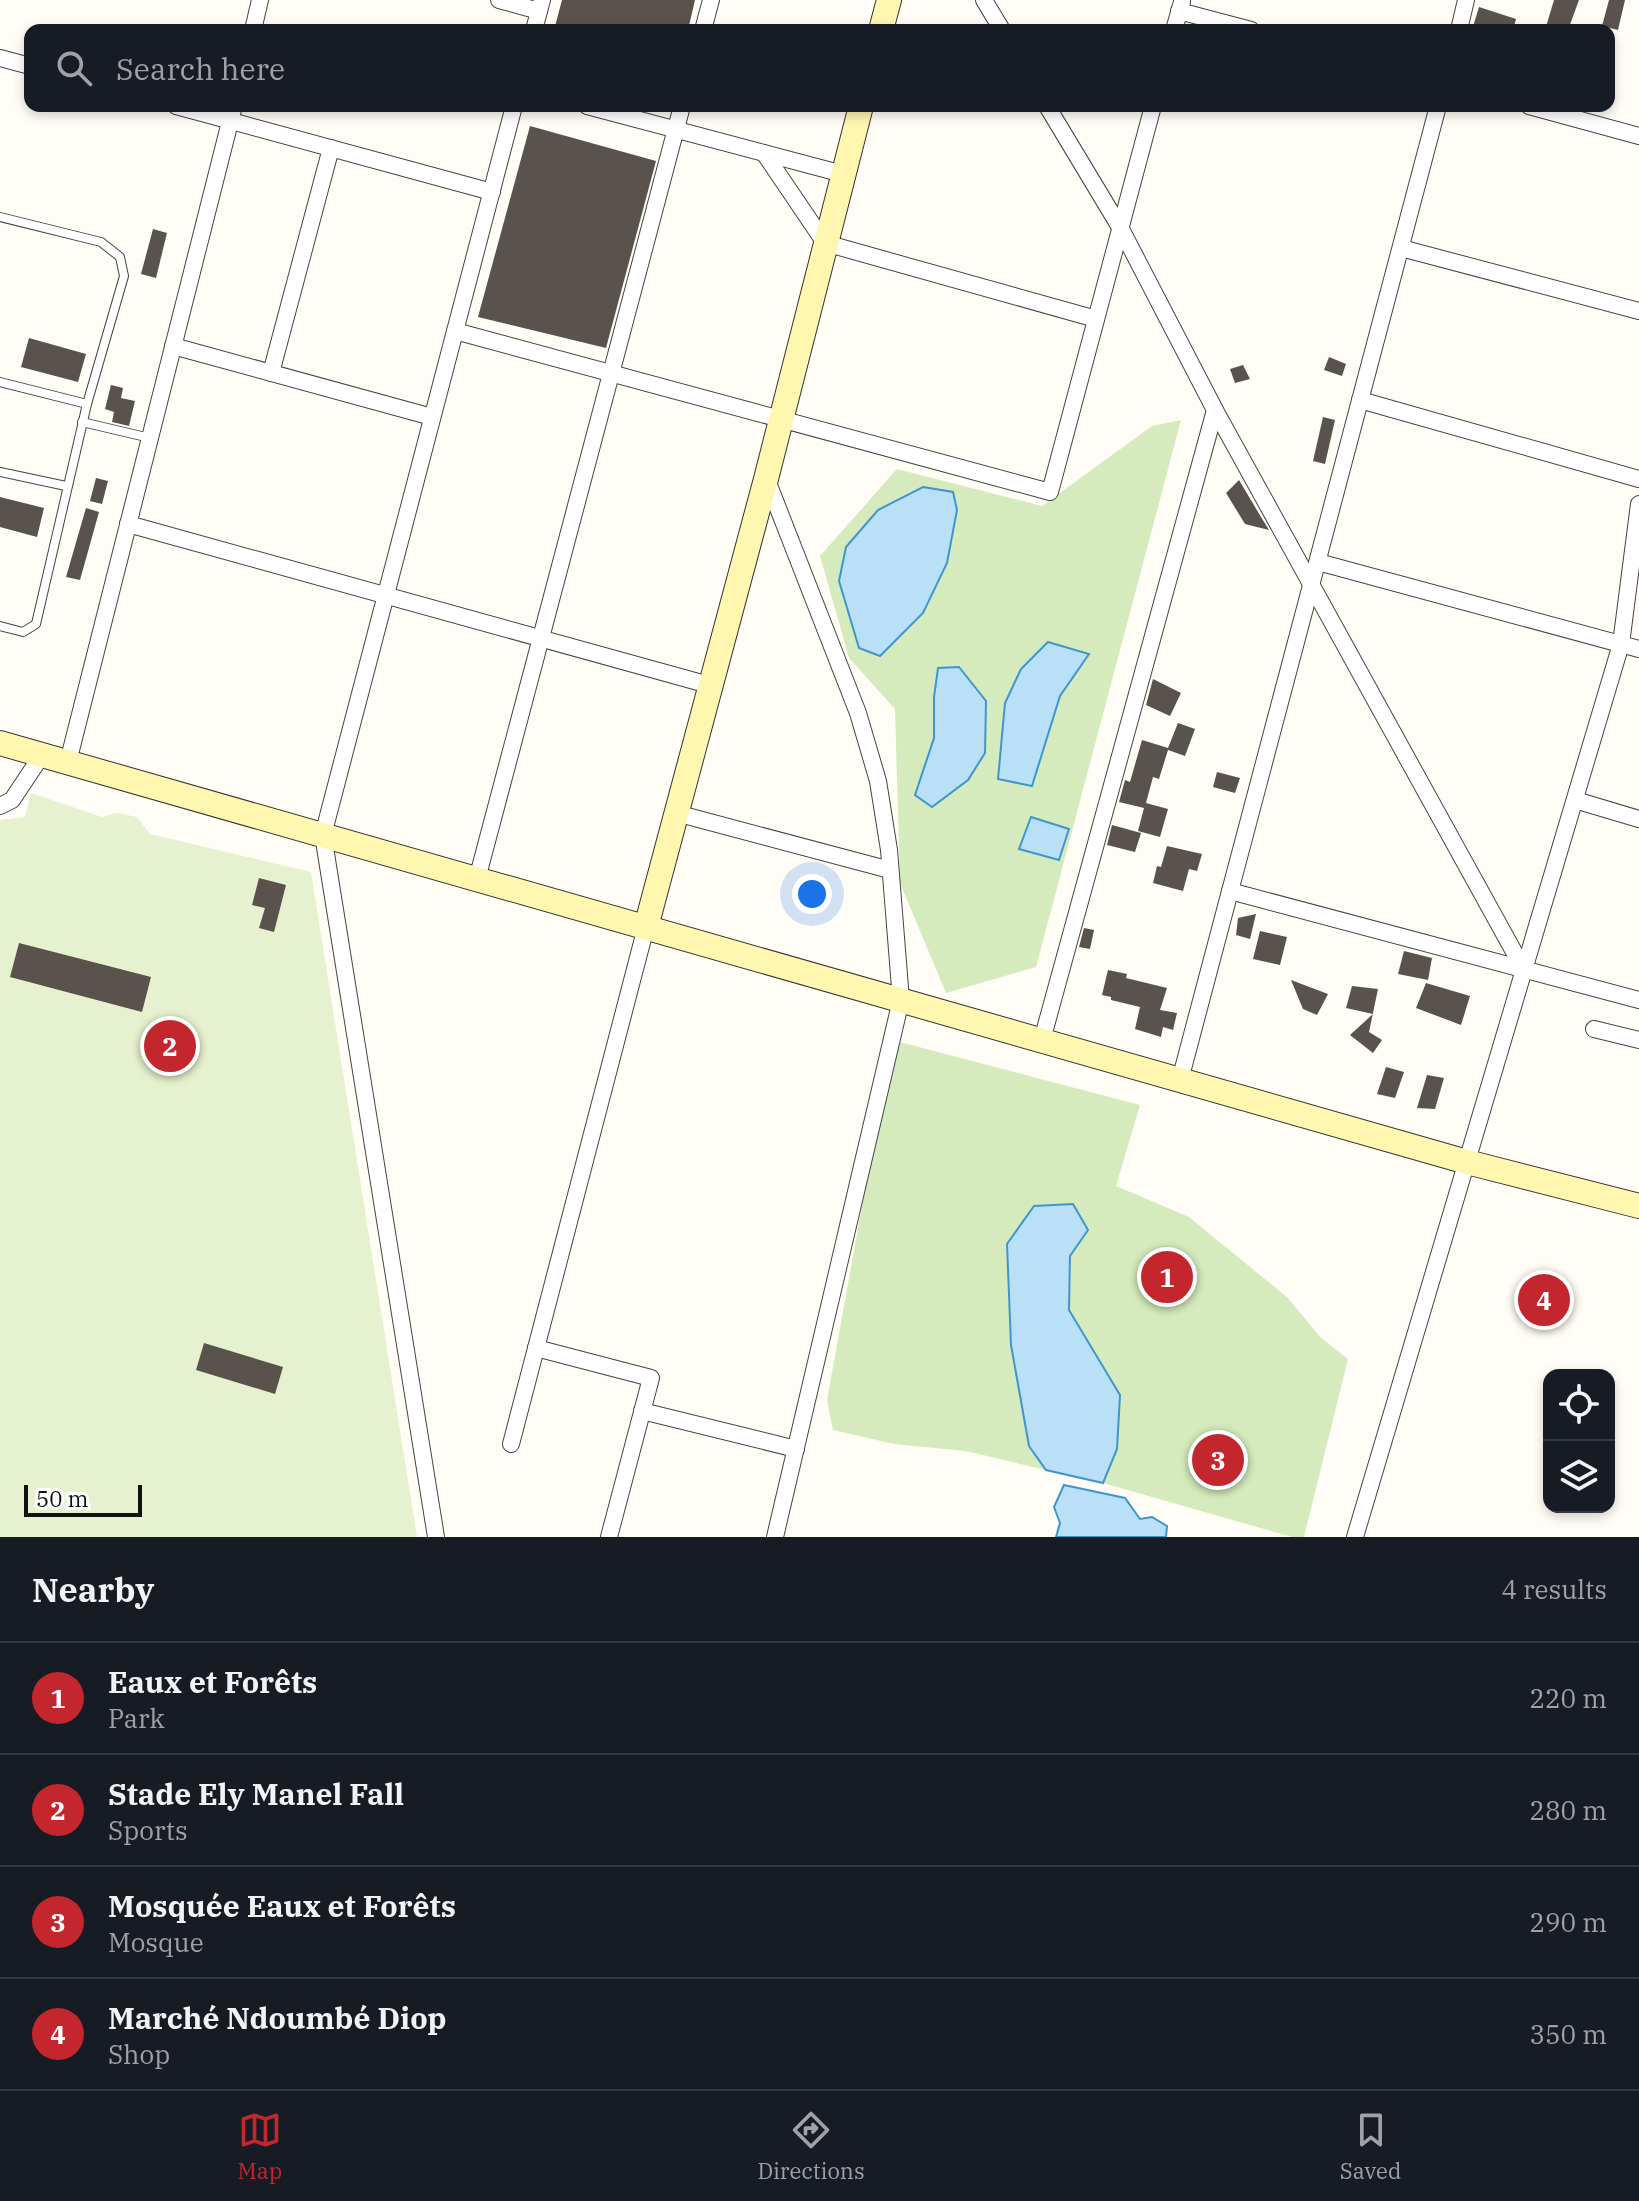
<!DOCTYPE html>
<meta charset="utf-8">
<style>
body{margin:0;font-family:"IBM Plex Serif",serif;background:#20242c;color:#f1f3f6}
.controls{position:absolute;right:24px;bottom:24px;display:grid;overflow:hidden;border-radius:16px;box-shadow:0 4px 12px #0003}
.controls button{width:72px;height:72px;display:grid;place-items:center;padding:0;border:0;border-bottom:2px solid #363941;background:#171b24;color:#f1f3f6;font:40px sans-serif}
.scale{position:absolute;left:24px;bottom:20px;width:118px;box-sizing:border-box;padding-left:8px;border:4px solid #111;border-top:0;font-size:22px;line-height:28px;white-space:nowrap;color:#111;-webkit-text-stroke:6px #fff;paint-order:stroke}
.you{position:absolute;left:812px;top:894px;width:28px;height:28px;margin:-20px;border:6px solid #fff;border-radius:50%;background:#1a73e8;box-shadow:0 0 0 12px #1a73e833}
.badge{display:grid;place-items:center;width:52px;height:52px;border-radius:50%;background:#c4262e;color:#fff;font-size:26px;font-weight:700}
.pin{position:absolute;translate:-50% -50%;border:4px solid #fff;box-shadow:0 2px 8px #0006}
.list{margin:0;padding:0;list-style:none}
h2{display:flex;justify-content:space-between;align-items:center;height:104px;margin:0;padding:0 32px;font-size:34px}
h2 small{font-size:26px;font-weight:400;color:#9ea1a6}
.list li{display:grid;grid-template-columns:52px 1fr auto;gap:24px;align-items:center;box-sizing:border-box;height:112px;padding:0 32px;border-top:2px solid #363941}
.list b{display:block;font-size:30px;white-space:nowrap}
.list p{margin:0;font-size:26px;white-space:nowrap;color:#9ea1a6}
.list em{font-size:26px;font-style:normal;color:#9ea1a6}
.icon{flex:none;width:44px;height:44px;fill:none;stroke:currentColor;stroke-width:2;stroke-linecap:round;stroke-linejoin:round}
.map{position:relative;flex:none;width:1639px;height:1537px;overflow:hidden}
.search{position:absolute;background:#171b24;box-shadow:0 4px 12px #0003;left:24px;right:24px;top:24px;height:88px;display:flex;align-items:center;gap:20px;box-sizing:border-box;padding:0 28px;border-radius:16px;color:#9ea1a6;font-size:30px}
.sheet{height:552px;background:#171b24}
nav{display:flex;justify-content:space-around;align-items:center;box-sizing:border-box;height:112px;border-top:2px solid #363941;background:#171b24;font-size:22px;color:#9ea1a6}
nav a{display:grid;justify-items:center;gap:4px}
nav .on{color:#c4262e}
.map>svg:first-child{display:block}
.green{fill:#d5ebbd}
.pitch{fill:#e6f2cf}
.water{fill:#b9e0f7;stroke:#3f96cf;stroke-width:2}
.building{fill:#5a524d}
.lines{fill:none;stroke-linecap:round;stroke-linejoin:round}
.lane-casing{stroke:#444;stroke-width:10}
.street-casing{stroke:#444;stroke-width:18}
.secondary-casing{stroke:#333;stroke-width:26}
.lane{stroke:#fff;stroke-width:8}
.street{stroke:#fff;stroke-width:16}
.secondary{stroke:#fff6b0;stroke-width:24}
</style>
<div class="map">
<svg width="1639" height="1537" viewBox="0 0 1639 1537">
<rect width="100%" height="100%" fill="#fffdf5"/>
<g class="green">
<polygon points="1181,420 1036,967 946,993 900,883 895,709 849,658 820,556 897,469 1042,506 1152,426"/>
<polygon points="892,1040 1140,1105 1116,1186 1189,1217 1288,1298 1320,1337 1348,1359 1304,1537 1292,1537 1103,1483 1117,1449 1120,1395 1069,1310 1073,1204 1034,1206 1007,1244 1029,1446 1046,1470 966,1451 894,1444 833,1430 827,1400"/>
</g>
<polygon class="pitch" points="31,793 102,817 117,813 137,817 150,834 311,872 417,1537 0,1537 0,820 25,817"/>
<g class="water">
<polygon points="923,487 953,492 957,510 947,563 923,613 880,656 859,648 839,581 846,547 878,510"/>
<polygon points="1048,642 1089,654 1060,696 1032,786 998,779 1005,703 1021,669"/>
<polygon points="959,667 986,701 985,753 968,780 932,807 915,795 934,738 934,697 938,668"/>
<polygon points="1031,817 1069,829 1059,860 1019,849"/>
<polygon points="1073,1204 1088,1230 1070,1256 1069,1310 1120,1395 1117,1449 1103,1483 1046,1470 1029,1446 1011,1345 1007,1244 1034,1206"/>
<polygon points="1064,1485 1125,1498 1140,1519 1152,1517 1167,1526 1166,1537 1056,1537 1060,1523 1054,1507"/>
</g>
<g class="building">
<polygon points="562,0 695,0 688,30 554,30"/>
<polygon points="1554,0 1579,0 1568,30 1545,30"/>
<polygon points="1609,0 1625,0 1618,30 1602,26"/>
<polygon points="1479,7 1516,19 1513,30 1472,30"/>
<polygon points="530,126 656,161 606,348 478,317"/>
<polygon points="153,229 167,233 156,278 141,274"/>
<polygon points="29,338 86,354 78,382 21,367"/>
<polygon points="1329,357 1346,364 1342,376 1324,370"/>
<polygon points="1243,365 1250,379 1235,383 1230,369"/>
<polygon points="111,385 123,388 121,398 135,401 129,426 112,422 114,412 105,409"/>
<polygon points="1323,417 1335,420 1325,464 1313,461"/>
<polygon points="96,478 108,481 102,504 90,501"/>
<polygon points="1239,480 1261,517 1269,530 1245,524 1226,493"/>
<polygon points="0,497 44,508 37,537 0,527"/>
<polygon points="86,508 99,512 80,580 66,577"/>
<polygon points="1153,679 1181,693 1170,716 1146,705"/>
<polygon points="1178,723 1195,729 1185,756 1168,750 1159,779 1153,777 1146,803 1168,809 1160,837 1138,831 1144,808 1119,802 1125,780 1130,782 1142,740 1168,748"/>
<polygon points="1217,772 1240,778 1235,793 1213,787"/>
<polygon points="1112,825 1141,833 1135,852 1107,845"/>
<polygon points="1167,846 1202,854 1197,871 1189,869 1183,891 1153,883 1157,866 1161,867"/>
<polygon points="259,878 286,885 274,932 259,928 265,908 252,905"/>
<polygon points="1256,914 1250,939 1236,935 1238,918"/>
<polygon points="1084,928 1094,930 1090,949 1079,947"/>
<polygon points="1260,931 1287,937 1280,965 1253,959"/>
<polygon points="19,943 151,977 142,1012 10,977"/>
<polygon points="1404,951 1432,958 1428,980 1398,974"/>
<polygon points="1108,970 1127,974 1126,978 1167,988 1160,1010 1177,1013 1173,1030 1163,1027 1161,1037 1135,1029 1140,1007 1111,1000 1111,997 1102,995"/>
<polygon points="1291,980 1328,994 1317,1015 1303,1009"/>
<polygon points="1426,983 1470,996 1461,1025 1416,1008"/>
<polygon points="1352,986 1378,989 1369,1032 1382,1040 1373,1053 1350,1035 1373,1014 1346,1008"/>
<polygon points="1386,1067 1404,1072 1395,1098 1377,1094"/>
<polygon points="1427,1075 1444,1078 1435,1109 1417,1108"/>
<polygon points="204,1343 283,1367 275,1394 196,1370"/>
</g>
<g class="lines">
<defs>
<g id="lane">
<polyline points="0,217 101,242 120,257 124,276 87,404 36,624 23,632 0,626"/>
<polyline points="0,382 87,404"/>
<polyline points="82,422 150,438"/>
<polyline points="0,472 66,486"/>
</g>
<g id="street">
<polyline points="499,0 539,11"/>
<polyline points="984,0 1002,30"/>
<polyline points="1179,11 1251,30"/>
<polyline points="253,30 260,0"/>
<polyline points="534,30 542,0"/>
<polyline points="703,30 711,0"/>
<polyline points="1174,30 1182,2"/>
<polyline points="1459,30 1466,0"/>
<polyline points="0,58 30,66"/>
<polyline points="176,106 492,192"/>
<polyline points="587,106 843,174"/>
<polyline points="1047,106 1121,229 1215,410 1524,970"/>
<polyline points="1529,106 1639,136"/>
<polyline points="764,153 825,243 1096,319"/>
<polyline points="1401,248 1639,311"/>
<polyline points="455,331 1050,492 1153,106"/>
<polyline points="173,346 432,417"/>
<polyline points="271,373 331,148"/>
<polyline points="1360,400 1639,479"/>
<polyline points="767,480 858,713 878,781 889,850 901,1000 775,1537"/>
<polyline points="128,524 709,685"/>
<polyline points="1318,562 1639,649"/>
<polyline points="68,762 234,106"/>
<polyline points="1575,800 1639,819"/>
<polyline points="0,806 12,800 42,755"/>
<polyline points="676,813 890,870"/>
<polyline points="477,879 682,106"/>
<polyline points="1230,891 1639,1000"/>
<polyline points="1594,1029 1639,1040"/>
<polyline points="1042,1040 1215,410"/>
<polyline points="1180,1080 1438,106"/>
<polyline points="536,1348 651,1378 609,1537"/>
<polyline points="642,1411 796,1449"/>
<polyline points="511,1444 646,927"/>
<polyline points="436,1537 323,835 514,106"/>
<polyline points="1355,1537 1621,644 1639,504"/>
</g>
<g id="secondary">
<polyline points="881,30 889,0"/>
<polyline points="0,743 1467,1162 1639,1206"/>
<polyline points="646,927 766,479 861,106"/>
</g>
</defs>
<use href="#lane" class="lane-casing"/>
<use href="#street" class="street-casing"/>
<use href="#secondary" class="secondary-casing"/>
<use href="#lane" class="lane"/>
<use href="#street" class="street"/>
<use href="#secondary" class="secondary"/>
</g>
</svg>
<div class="controls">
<button><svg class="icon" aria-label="locate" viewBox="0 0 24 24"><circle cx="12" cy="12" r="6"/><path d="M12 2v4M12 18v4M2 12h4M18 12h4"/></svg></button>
<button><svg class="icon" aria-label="layers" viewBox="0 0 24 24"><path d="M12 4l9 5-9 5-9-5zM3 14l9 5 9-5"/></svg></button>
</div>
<div class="scale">50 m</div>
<div class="you"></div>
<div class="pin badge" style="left:1167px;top:1277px">1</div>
<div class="pin badge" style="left:170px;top:1046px">2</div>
<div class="pin badge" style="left:1218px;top:1460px">3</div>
<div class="pin badge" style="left:1544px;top:1300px">4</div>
<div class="search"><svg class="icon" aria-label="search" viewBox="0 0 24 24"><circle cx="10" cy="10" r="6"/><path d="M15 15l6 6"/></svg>Search here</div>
</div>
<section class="sheet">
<h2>Nearby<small>4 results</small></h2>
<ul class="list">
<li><span class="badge">1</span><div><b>Eaux et Forêts</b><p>Park</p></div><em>220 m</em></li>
<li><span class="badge">2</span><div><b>Stade Ely Manel Fall</b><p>Sports</p></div><em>280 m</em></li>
<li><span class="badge">3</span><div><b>Mosquée Eaux et Forêts</b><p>Mosque</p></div><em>290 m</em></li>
<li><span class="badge">4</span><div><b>Marché Ndoumbé Diop</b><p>Shop</p></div><em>350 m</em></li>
</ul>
</section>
<nav>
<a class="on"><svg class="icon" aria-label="map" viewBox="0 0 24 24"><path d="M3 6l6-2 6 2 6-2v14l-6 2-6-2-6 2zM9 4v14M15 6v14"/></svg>Map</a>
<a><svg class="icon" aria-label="directions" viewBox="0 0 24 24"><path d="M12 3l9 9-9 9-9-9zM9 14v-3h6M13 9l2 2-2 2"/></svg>Directions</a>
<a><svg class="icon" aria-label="saved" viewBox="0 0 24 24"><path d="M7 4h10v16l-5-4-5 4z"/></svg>Saved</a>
</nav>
